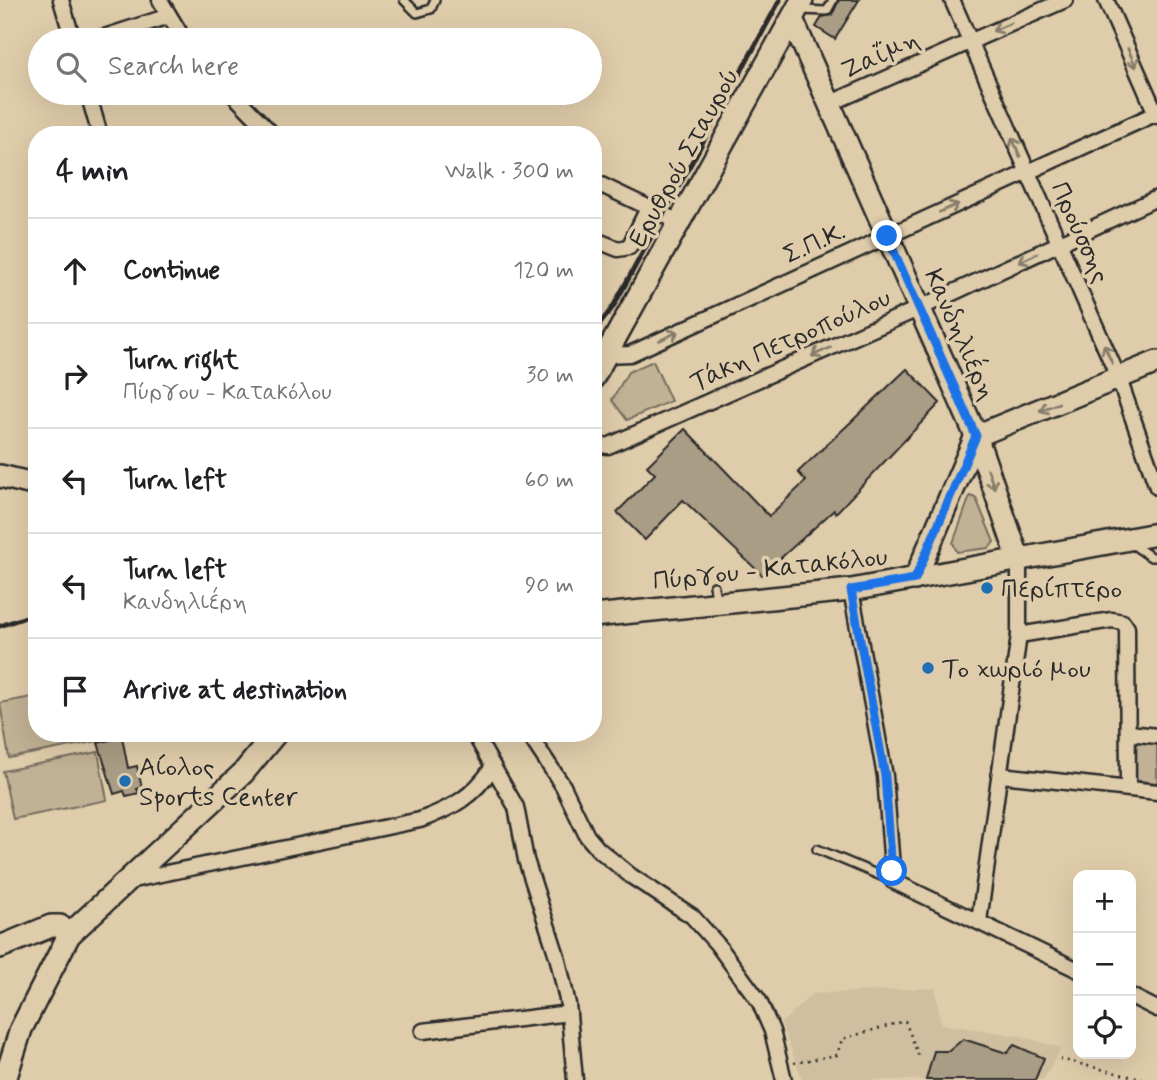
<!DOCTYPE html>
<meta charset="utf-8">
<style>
body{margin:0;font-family:Mynerve,sans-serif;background:#f2f2f2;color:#202124}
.controls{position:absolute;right:21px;bottom:21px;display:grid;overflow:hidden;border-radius:14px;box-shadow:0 7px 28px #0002}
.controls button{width:63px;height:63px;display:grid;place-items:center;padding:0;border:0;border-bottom:2px solid #e0e0e0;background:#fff;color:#202124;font:35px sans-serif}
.stop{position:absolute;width:21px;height:21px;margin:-16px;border:5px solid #1a73e8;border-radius:50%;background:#fff}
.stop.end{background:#1a73e8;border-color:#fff;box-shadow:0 2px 7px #0008}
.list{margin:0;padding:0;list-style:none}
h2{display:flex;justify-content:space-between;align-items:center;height:91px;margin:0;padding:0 28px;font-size:30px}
h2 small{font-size:23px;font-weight:400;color:#757577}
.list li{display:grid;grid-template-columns:46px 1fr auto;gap:21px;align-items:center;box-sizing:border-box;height:105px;padding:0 28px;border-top:2px solid #e0e0e0}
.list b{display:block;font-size:26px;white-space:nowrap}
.list p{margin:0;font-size:23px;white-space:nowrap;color:#757577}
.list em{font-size:23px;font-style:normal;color:#757577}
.icon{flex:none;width:38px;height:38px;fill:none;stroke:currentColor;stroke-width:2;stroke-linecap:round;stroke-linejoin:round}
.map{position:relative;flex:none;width:1157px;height:1080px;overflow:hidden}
.search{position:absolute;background:#fff;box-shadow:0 7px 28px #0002;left:28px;top:28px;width:574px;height:77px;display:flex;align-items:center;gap:18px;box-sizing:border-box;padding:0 24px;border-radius:38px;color:#757577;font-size:26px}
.panel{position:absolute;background:#fff;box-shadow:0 7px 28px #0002;left:28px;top:126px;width:574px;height:616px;border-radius:28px}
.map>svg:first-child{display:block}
.built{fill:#cfbe9f}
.green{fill:#c1b195;stroke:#766e60;stroke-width:2}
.building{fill:#aa9d85;stroke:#2b2b2b;stroke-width:2}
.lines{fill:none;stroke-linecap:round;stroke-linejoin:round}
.lane-casing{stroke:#2b2b2b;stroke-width:12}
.street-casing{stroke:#2b2b2b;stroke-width:19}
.secondary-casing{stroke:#2b2b2b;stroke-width:26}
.path{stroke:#2b2b2b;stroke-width:2.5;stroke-dasharray:2 5;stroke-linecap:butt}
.lane{stroke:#dfccaa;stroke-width:7}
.street{stroke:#dfccaa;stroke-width:14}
.secondary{stroke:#dfccaa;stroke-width:21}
.rail{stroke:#2b2b2b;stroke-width:5}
.oneway{stroke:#857c6a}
.route{stroke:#1a73e8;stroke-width:9}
.poi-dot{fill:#1f6fb2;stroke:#dfccaa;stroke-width:2.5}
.labels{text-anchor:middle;stroke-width:7;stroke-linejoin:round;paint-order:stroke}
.street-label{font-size:26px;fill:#2b2b2b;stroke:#dfccaa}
.poi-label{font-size:26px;fill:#2b2b2b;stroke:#dfccaa;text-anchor:start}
</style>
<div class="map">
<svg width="1157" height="1080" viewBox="0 0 1157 1080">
<rect width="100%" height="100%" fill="#dfccaa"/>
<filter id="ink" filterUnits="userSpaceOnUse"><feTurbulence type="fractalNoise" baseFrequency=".0143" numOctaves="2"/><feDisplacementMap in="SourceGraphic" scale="14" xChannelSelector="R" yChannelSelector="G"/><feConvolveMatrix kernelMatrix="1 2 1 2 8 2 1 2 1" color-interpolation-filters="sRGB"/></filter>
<g filter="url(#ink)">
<polygon class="built" points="935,988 941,1024 1020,1036 1061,1048 1043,1080 803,1080 781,1023 812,994"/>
<g class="green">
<polygon points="653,361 671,401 627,420 612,400 628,372"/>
<polygon points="970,496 976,498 994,542 989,548 957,552 953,543"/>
<polygon points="37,696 37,733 113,733 114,738 9,758 0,703"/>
<polygon points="1136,739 1157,742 1157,783 1134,780"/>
<polygon points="98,752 107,800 13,819 3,771"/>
</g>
<g class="building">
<polygon points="839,0 859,0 835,39 816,27 822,17 832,15"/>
<polygon points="907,369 940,403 836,513 834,510 762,575 683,500 645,540 617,512 655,474 647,466 685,429 769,516 806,481 798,472"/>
<polygon points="122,737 128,768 137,766 142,788 137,789 139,793 126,796 124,791 114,794 98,743"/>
<polygon points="963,1039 1007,1053 1014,1045 1044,1058 1035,1080 926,1080 934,1051 949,1051"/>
</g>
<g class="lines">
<defs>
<g id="lane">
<polyline points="404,0 417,13 431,9 435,0"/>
<polyline points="801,10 827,11 833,0"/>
<polyline points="1132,544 1151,557 1157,557"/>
<polyline points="714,586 716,600"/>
<polyline points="817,849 893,881"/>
</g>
<g id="street">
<polyline points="61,0 73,40"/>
<polyline points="160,0 184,40"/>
<polyline points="952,0 1119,379 1157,487"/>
<polyline points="1106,0 1157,116"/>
<polyline points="95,40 169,16"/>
<polyline points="88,93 100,135"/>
<polyline points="232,93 273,135"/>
<polyline points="831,103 1065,0"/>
<polyline points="593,181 679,222"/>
<polyline points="593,239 618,249 629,247 648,208"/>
<polyline points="605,355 630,354 1157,113"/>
<polyline points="593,444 608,446 920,308 1157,198"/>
<polyline points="851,590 885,776 893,881 1078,970"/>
<polyline points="1019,635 1112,620 1123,622 1127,628 1128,788"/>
<polyline points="474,733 516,807 526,860 557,956 568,1004 575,1080"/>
<polyline points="528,733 563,786 587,836 598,849 631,876 692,916 717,944 759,1001 772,1031 784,1080"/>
<polyline points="1129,733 1157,736"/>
<polyline points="1001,775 1157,792"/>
<path d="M128,881L420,820C452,808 473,797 492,768"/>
<polyline points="979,921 1019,635 1019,560"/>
<polyline points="1131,996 1157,1009"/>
<polyline points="423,1031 569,1013"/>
</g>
<g id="secondary">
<polyline points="792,19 976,436 1019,560"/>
<polyline points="593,378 802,0"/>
<polyline points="0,476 37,485"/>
<polyline points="915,579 976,436 1157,362"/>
<polyline points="593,616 851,590 1157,534"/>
<polyline points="0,947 51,926 60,926 69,935"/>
<polyline points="5,1080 21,1029 69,935 243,773 276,733"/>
</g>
</defs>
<use href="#lane" class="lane-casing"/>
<use href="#street" class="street-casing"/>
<use href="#secondary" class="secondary-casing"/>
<g class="path">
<polyline points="1060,1059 1145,1080"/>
<polyline points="794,1063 837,1055 842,1039 905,1021 919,1057"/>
</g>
<use href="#lane" class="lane"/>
<use href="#street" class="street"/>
<use href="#secondary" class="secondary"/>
<g class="rail">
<polyline points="593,333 613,307 780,0"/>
<polyline points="0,626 37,613"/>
</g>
</g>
<defs><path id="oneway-shaft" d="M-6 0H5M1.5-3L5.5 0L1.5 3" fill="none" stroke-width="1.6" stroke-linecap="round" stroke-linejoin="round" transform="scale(1.75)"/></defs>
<g class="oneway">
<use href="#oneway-shaft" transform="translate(1002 27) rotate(156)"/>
<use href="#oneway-shaft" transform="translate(1132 58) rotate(66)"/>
<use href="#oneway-shaft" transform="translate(1016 147) rotate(-113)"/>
<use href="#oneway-shaft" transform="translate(949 208) rotate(-24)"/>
<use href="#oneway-shaft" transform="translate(1028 258) rotate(155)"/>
<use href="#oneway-shaft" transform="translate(669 336) rotate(-25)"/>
<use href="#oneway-shaft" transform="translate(821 352) rotate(156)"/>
<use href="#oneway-shaft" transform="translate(1108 354) rotate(-114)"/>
<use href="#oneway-shaft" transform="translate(1049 407) rotate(158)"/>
<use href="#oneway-shaft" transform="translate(991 479) rotate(71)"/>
</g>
</g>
<g class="lines" filter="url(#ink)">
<polyline class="route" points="887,236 976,436 915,579 851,590 885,776 892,871"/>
</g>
<g class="poi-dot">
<circle cx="987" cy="588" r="7"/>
<circle cx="928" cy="668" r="7"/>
<circle cx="125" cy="781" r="7"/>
</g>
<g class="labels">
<g class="street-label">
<text transform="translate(880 54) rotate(-24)" y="9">Ζαΐμη</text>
<text transform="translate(683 157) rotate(-61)" y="9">Ερυθρού Σταυρού</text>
<text transform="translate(1081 232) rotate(66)" y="9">Προύσσης</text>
<text transform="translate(814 242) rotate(-25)" y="9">Σ.Π.Κ.</text>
<text transform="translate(961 334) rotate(66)" y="9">Κανδηλιέρη</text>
<text transform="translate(790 339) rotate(-24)" y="9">Τάκη Πετροπούλου</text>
<text transform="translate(770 568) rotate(-6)" y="9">Πύργου - Κατακόλου</text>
</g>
<g class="poi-label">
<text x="1001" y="597">Περίπτερο</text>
<text x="942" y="677">Το χωριό μου</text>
<text x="139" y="775">Αίολος<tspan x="139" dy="30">Sports Center</tspan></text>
</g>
</g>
</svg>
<div class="controls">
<button>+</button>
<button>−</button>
<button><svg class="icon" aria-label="locate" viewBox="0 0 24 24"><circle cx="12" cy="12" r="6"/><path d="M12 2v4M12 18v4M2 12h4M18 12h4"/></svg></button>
</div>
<div class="stop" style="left:892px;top:871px"></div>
<div class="stop end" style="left:887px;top:236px"></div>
<div class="search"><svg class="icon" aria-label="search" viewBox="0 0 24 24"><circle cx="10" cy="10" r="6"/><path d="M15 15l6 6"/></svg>Search here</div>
<section class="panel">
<h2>4 min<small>Walk · 300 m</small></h2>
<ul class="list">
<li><svg class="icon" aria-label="ahead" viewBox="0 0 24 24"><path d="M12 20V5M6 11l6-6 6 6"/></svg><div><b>Continue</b></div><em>120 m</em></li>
<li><svg class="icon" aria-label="right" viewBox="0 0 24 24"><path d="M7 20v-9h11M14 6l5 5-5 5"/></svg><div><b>Turn right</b><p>Πύργου - Κατακόλου</p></div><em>30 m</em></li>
<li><svg class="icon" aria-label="left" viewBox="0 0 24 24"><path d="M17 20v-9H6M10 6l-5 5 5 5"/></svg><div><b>Turn left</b></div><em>60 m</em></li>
<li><svg class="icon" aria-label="left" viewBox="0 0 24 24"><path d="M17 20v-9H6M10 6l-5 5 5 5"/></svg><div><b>Turn left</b><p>Κανδηλιέρη</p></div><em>90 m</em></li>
<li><svg class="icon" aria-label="arrive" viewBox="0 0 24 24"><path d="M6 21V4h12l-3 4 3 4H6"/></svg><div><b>Arrive at destination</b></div></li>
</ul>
</section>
</div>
